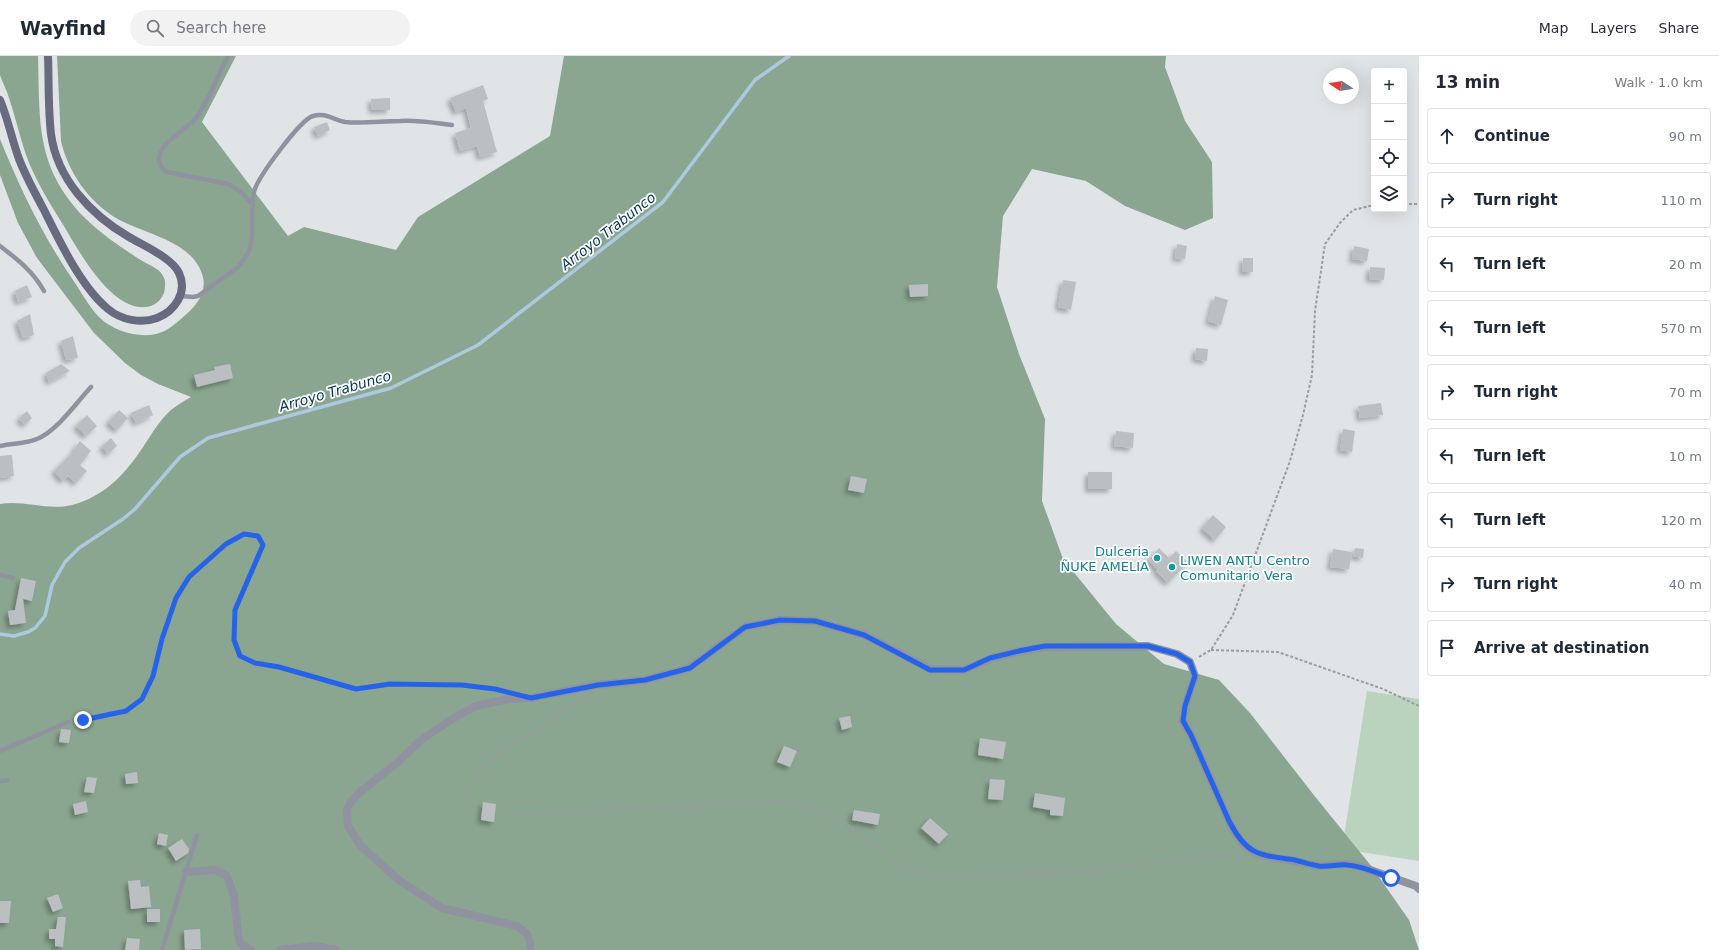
<!DOCTYPE html>
<meta charset="utf-8">
<style>
body{margin:0;font-family:"DejaVu Sans",sans-serif;background:#f2f2f3;color:#1f2937}
.controls{position:absolute;right:12px;top:12px;display:grid;overflow:hidden;border-radius:4px;box-shadow:0 4px 16px #0002}
.controls button{width:36px;height:36px;display:grid;place-items:center;padding:0;border:0;border-bottom:1px solid #e0e1e3;background:#fff;color:#1f2937;font:20px sans-serif}
.compass{position:absolute;left:1323px;top:12px;width:36px;height:36px;border-radius:50%;background:#fff;box-shadow:0 4px 16px #0002;rotate:282deg}
.stop{position:absolute;width:12px;height:12px;margin:-9px;border:3px solid #2563eb;border-radius:50%;background:#fff}
.stop.end{background:#2563eb;border-color:#fff;box-shadow:0 1px 4px #0008}
.list{margin:0;padding:0;list-style:none}
h2{display:flex;justify-content:space-between;align-items:center;height:52px;margin:0;padding:0 16px;font-size:17px}
h2 small{font-size:13px;font-weight:400;color:#747a83}
.list li{display:grid;grid-template-columns:26px 1fr auto;gap:12px;align-items:center;box-sizing:border-box;height:56px;margin:0 8px 8px;padding:0 8px;border:1px solid #e0e1e3;border-radius:4px}
.list b{display:block;font-size:15px;white-space:nowrap}
.list em{font-size:13px;font-style:normal;color:#747a83}
.icon{flex:none;width:22px;height:22px;fill:none;stroke:currentColor;stroke-width:2;stroke-linecap:round;stroke-linejoin:round}
.map{position:relative;flex:none;width:1419px;height:894px;overflow:hidden}
header{display:flex;align-items:center;gap:24px;box-sizing:border-box;height:56px;padding:0 20px;background:#fff;border-bottom:1px solid #e0e1e3}
header strong{font-size:19px}
nav{display:flex;gap:22px;margin-inline-start:auto;font-size:14px}
.search{width:280px;height:36px;background:#f2f2f3;display:flex;align-items:center;gap:10px;box-sizing:border-box;padding:0 14px;border-radius:22px;color:#747a83;font-size:15px}
main{display:flex}
aside{flex:1;background:#fff}
.map>svg:first-child{display:block}
.green{fill:#b9d3bf}
.forest{fill:#8aa690}
.lines{fill:none;stroke-linecap:round;stroke-linejoin:round}
.stream{stroke:#acc9e0;stroke-width:3.5}
.building{fill:#bcbfc1;filter:url(#shadow)}
.path{stroke:#9b9d9f;stroke-width:2;stroke-dasharray:3 2;stroke-linecap:butt}
.lane{stroke:#9092a0;stroke-width:4.5}
.street{stroke:#9092a0;stroke-width:8}
.secondary{stroke:#686b7f;stroke-width:8}
.route{stroke:#2563eb;stroke-width:5}
.culture-dot{fill:#0f9aa8;stroke:#fff;stroke-width:1.5}
.labels{text-anchor:middle;stroke-width:3.5;stroke-linejoin:round;paint-order:stroke}
.culture-label{font-size:13px;fill:#0d838f;stroke:#fff;text-anchor:end}
.water-label{font-size:14px;font-style:italic;fill:#003453;stroke:#fff}
</style>
<header>
<strong>Wayfind</strong>
<div class="search"><svg class="icon" aria-label="search" viewBox="0 0 24 24"><circle cx="10" cy="10" r="6"/><path d="M15 15l6 6"/></svg>Search here</div>
<nav><a>Map</a><a>Layers</a><a>Share</a></nav>
</header>
<main>
<div class="map">
<svg width="1419" height="894" viewBox="0 0 1419 894">
<defs>
<filter id="shadow"><feDropShadow dx="-3.5" dy="3.5" stdDeviation="2" flood-color="#0004"/></filter>
</defs>
<rect width="100%" height="100%" fill="#e1e4e6"/>
<polygon class="green" points="1367,635 1419,643 1419,805 1342,793"/>
<g class="forest">
<path d="M0,0H38C40,65 35,111 85,162C100,177 119,190 136,201C143,206 151,209 158,214C163,218 166,224 165,230C165,238 161,244 155,248C140,257 121,246 110,235C90,216 76,190 62,167C50,148 38,128 29,107C21,86 16,63 9,42C7,34 2,26 0,19C0,13 0,6 0,0Z"/>
<path d="M57,0H236L202,66L288,180L304,171L396,194L418,161L550,80L564,0H1166L1165,11L1185,65L1212,106L1213,162L1185,174L1125,150L1086,125L1032,113L1003,160L997,231L1019,298L1045,363L1042,445L1063,503L1116,568L1164,608L1219,624L1250,657L1313,738L1372,811L1409,864L1419,894H0V448C24,444 48,455 72,449C106,440 127,416 145,388C153,376 160,364 171,354C177,349 184,345 191,341L158,328L141,319L125,307L94,277L37,202L18,167L0,119V83C21,135 45,184 77,230C84,241 91,253 100,262C115,276 143,284 162,276C170,273 176,267 182,262C194,252 207,239 203,221C193,184 145,179 116,162C89,146 68,116 61,85Z"/>
</g>
<g class="lines">
<polyline class="stream" points="0,578 14,580 28,576 35,572 45,560 52,529 65,506 79,492 123,463 135,453 180,401 208,382 391,332 478,289 663,146 755,24 789,0"/>
</g>
<g class="building">
<polygon points="483,29 488,43 483,45 497,96 480,101 477,90 460,95 455,77 471,72 466,52 456,56 450,42"/>
<polygon points="390,42 390,54 372,54 371,43"/>
<polygon points="327,66 330,74 318,80 314,71"/>
<polygon points="1177,188 1187,190 1185,203 1175,202"/>
<polygon points="1354,190 1369,193 1367,205 1352,203"/>
<polygon points="1243,202 1253,202 1253,216 1242,216"/>
<polygon points="1370,211 1385,212 1384,224 1369,223"/>
<polygon points="1063,224 1076,226 1071,254 1058,251"/>
<polygon points="928,228 928,240 910,241 909,229"/>
<polygon points="27,229 32,241 18,246 15,235"/>
<polygon points="1215,240 1228,244 1221,269 1208,265"/>
<polygon points="30,258 34,279 23,282 17,265"/>
<polygon points="73,280 78,302 66,304 61,285"/>
<polygon points="1196,292 1208,293 1207,305 1195,303"/>
<polygon points="61,308 70,315 49,326 46,317"/>
<polygon points="230,308 233,322 197,331 194,319 215,314 214,311"/>
<polygon points="1381,347 1383,359 1360,362 1358,350"/>
<polygon points="149,349 153,359 136,367 131,357"/>
<polygon points="119,354 128,362 117,374 108,366"/>
<polygon points="27,355 32,362 25,369 19,362"/>
<polygon points="87,359 97,370 86,380 76,370"/>
<polygon points="1343,373 1355,375 1352,396 1340,394"/>
<polygon points="1116,375 1134,377 1133,392 1114,390"/>
<polygon points="111,382 117,390 108,398 102,390"/>
<polygon points="80,385 91,395 80,409 87,415 76,427 68,420 63,425 54,415 75,394 74,393"/>
<polygon points="12,399 14,420 0,422 0,400"/>
<rect x="1088" y="416" width="24" height="17"/>
<polygon points="851,420 867,423 864,437 848,434"/>
<polygon points="1213,459 1226,471 1215,484 1202,472"/>
<polygon points="1159,492 1169,502 1176,495 1188,506 1168,527 1156,515 1158,514 1148,504"/>
<polygon points="1355,492 1364,493 1363,502 1353,500"/>
<polygon points="1333,493 1352,496 1349,513 1330,511"/>
<polygon points="21,522 36,525 32,545 23,543 26,567 10,569 8,555 15,554"/>
<polygon points="850,660 852,671 842,674 839,662"/>
<polygon points="61,673 71,674 69,687 59,686"/>
<polygon points="980,682 1006,686 1003,703 978,699"/>
<polygon points="784,690 797,695 790,711 777,706"/>
<polygon points="137,716 138,727 126,728 125,718"/>
<polygon points="87,721 97,722 94,737 84,736"/>
<polygon points="990,723 1005,724 1003,744 988,743"/>
<polygon points="1035,737 1065,742 1063,760 1050,759 1050,754 1033,751"/>
<polygon points="86,745 88,756 75,759 73,748"/>
<polygon points="483,746 496,748 494,766 481,764"/>
<polygon points="854,754 880,758 878,769 852,764"/>
<polygon points="930,762 948,778 939,788 921,772"/>
<polygon points="159,777 168,779 166,790 157,788"/>
<polygon points="182,783 189,793 188,797 176,805 168,792"/>
<polygon points="140,824 141,831 149,830 151,851 131,853 128,825"/>
<polygon points="58,838 63,852 53,856 47,842"/>
<polygon points="0,845 11,845 9,867 0,867"/>
<rect x="147" y="853" width="13" height="13"/>
<polygon points="58,861 66,861 63,891 55,890 55,883 49,883 49,873 56,873"/>
<polygon points="200,873 201,893 185,894 184,874"/>
<polygon points="127,882 140,883 139,894 125,894"/>
</g>
<g class="lines">
<g class="path">
<polyline points="1404,148 1419,148"/>
<polyline points="1211,594 1278,596 1383,633 1419,650"/>
<polyline points="1199,601 1211,594 1233,559 1290,405 1303,359 1312,319 1315,255 1325,188 1340,167 1353,154 1374,149"/>
<polyline points="75,665 126,655 142,643 153,620 162,583 176,543 189,521 226,488 244,478 259,480 263,489 235,554 234,584 240,600 255,607 279,611 356,633 390,628 462,629 500,634"/>
<polyline points="469,746 467,736 483,712 502,695 553,663 581,642"/>
<polyline points="518,759 784,745 809,751 849,770 909,814 928,820 1059,818 1177,804 1241,800"/>
</g>
<g class="lane">
<path d="M228,0C217,19 209,47 195,63C186,74 164,84 160,98C157,106 161,112 167,116L228,128L240,135L253,149"/>
<path d="M0,190C17,203 33,215 44,235"/>
<path d="M180,240L193,241L198,240L238,211C261,187 248,164 254,136C257,122 300,64 313,60C325,56 334,64 345,66C363,68 382,65 400,65C418,64 435,67 452,69"/>
<path d="M0,390C12,387 26,388 37,383C57,375 76,347 91,331"/>
<polyline points="0,519 13,522"/>
<polyline points="0,695 68,666"/>
<polyline points="0,725 7,724"/>
<polyline points="162,894 197,779"/>
</g>
<g class="street">
<polyline points="186,816 216,814 227,820 234,840 239,884 241,888 251,894"/>
<polyline points="280,894 315,890 336,894"/>
<polyline points="530,894 530,885 527,878 517,870 442,852 400,825 360,789 348,770 347,754 351,746 360,736 398,706 421,684 452,663 476,650 508,643 531,642 597,629 645,624 689,612 745,571 780,564 815,565 864,579 931,613 964,614 990,603 1019,595 1045,591 1148,590 1177,598 1190,606 1195,620 1185,650 1183,665 1191,679 1229,765 1236,778 1245,790 1258,798 1319,810 1346,808 1362,811 1416,830 1419,833"/>
</g>
<path class="secondary" d="M0,44C8,63 12,84 19,103C26,121 35,137 44,154C59,184 81,231 108,253C121,264 141,268 157,262C175,255 188,236 179,217C172,202 144,190 129,181C91,159 57,123 51,78C48,52 49,26 48,0"/>
</g>
<g class="lines">
<path class="route" d="M83,664L126,655L142,643L153,620L162,583L176,542L189,521L226,488L244,478L258,480L263,489L235,554L234,584L240,600L255,607L279,611L356,633L390,628L462,629L495,633L531,642L598,629L645,624L690,612L745,571L780,564L815,565L864,579L930,614H964L990,602L1019,595L1045,590H1148L1177,598L1190,606L1195,620L1185,650L1183,665L1191,679L1229,765C1247,800 1259,799 1295,804C1303,806 1311,809 1319,810C1329,811 1338,808 1347,809C1363,810 1377,817 1391,822"/>
</g>
<g class="culture-dot">
<circle cx="1157" cy="502" r="4"/>
<circle cx="1172" cy="511" r="4"/>
</g>
<g class="labels">
<g class="culture-label">
<text x="1149" y="500">Dulceria<tspan x="1149" dy="15">ÑUKE AMELIA</tspan></text>
<text x="1180" y="509" text-anchor="start">LIWEN ANTU Centro<tspan x="1180" dy="15">Comunitario Vera</tspan></text>
</g>
<g class="water-label">
<text transform="translate(608 175) rotate(-38)" y="5">Arroyo Trabunco</text>
<text transform="translate(335 335) rotate(-16)" y="5">Arroyo Trabunco</text>
</g>
</g>
</svg>
<div class="controls">
<button>+</button>
<button>−</button>
<button><svg class="icon" aria-label="locate" viewBox="0 0 24 24"><circle cx="12" cy="12" r="6"/><path d="M12 2v4M12 18v4M2 12h4M18 12h4"/></svg></button>
<button><svg class="icon" aria-label="layers" viewBox="0 0 24 24"><path d="M12 4l9 5-9 5-9-5zM3 14l9 5 9-5"/></svg></button>
</div>
<svg class="compass" viewBox="-18 -18 36 36"><path d="M0-13l5 13h-10z" fill="#e53935"/><path d="M0 13l5-13h-10z" fill="#747a83"/></svg>
<div class="stop" style="left:1391px;top:822px"></div>
<div class="stop end" style="left:83px;top:664px"></div>
</div>
<aside>
<h2>13 min<small>Walk · 1.0 km</small></h2>
<ul class="list">
<li><svg class="icon" aria-label="ahead" viewBox="0 0 24 24"><path d="M12 20V5M6 11l6-6 6 6"/></svg><div><b>Continue</b></div><em>90 m</em></li>
<li><svg class="icon" aria-label="right" viewBox="0 0 24 24"><path d="M7 20v-9h11M14 6l5 5-5 5"/></svg><div><b>Turn right</b></div><em>110 m</em></li>
<li><svg class="icon" aria-label="left" viewBox="0 0 24 24"><path d="M17 20v-9H6M10 6l-5 5 5 5"/></svg><div><b>Turn left</b></div><em>20 m</em></li>
<li><svg class="icon" aria-label="left" viewBox="0 0 24 24"><path d="M17 20v-9H6M10 6l-5 5 5 5"/></svg><div><b>Turn left</b></div><em>570 m</em></li>
<li><svg class="icon" aria-label="right" viewBox="0 0 24 24"><path d="M7 20v-9h11M14 6l5 5-5 5"/></svg><div><b>Turn right</b></div><em>70 m</em></li>
<li><svg class="icon" aria-label="left" viewBox="0 0 24 24"><path d="M17 20v-9H6M10 6l-5 5 5 5"/></svg><div><b>Turn left</b></div><em>10 m</em></li>
<li><svg class="icon" aria-label="left" viewBox="0 0 24 24"><path d="M17 20v-9H6M10 6l-5 5 5 5"/></svg><div><b>Turn left</b></div><em>120 m</em></li>
<li><svg class="icon" aria-label="right" viewBox="0 0 24 24"><path d="M7 20v-9h11M14 6l5 5-5 5"/></svg><div><b>Turn right</b></div><em>40 m</em></li>
<li><svg class="icon" aria-label="arrive" viewBox="0 0 24 24"><path d="M6 21V4h12l-3 4 3 4H6"/></svg><div><b>Arrive at destination</b></div></li>
</ul>
</aside>
</main>
